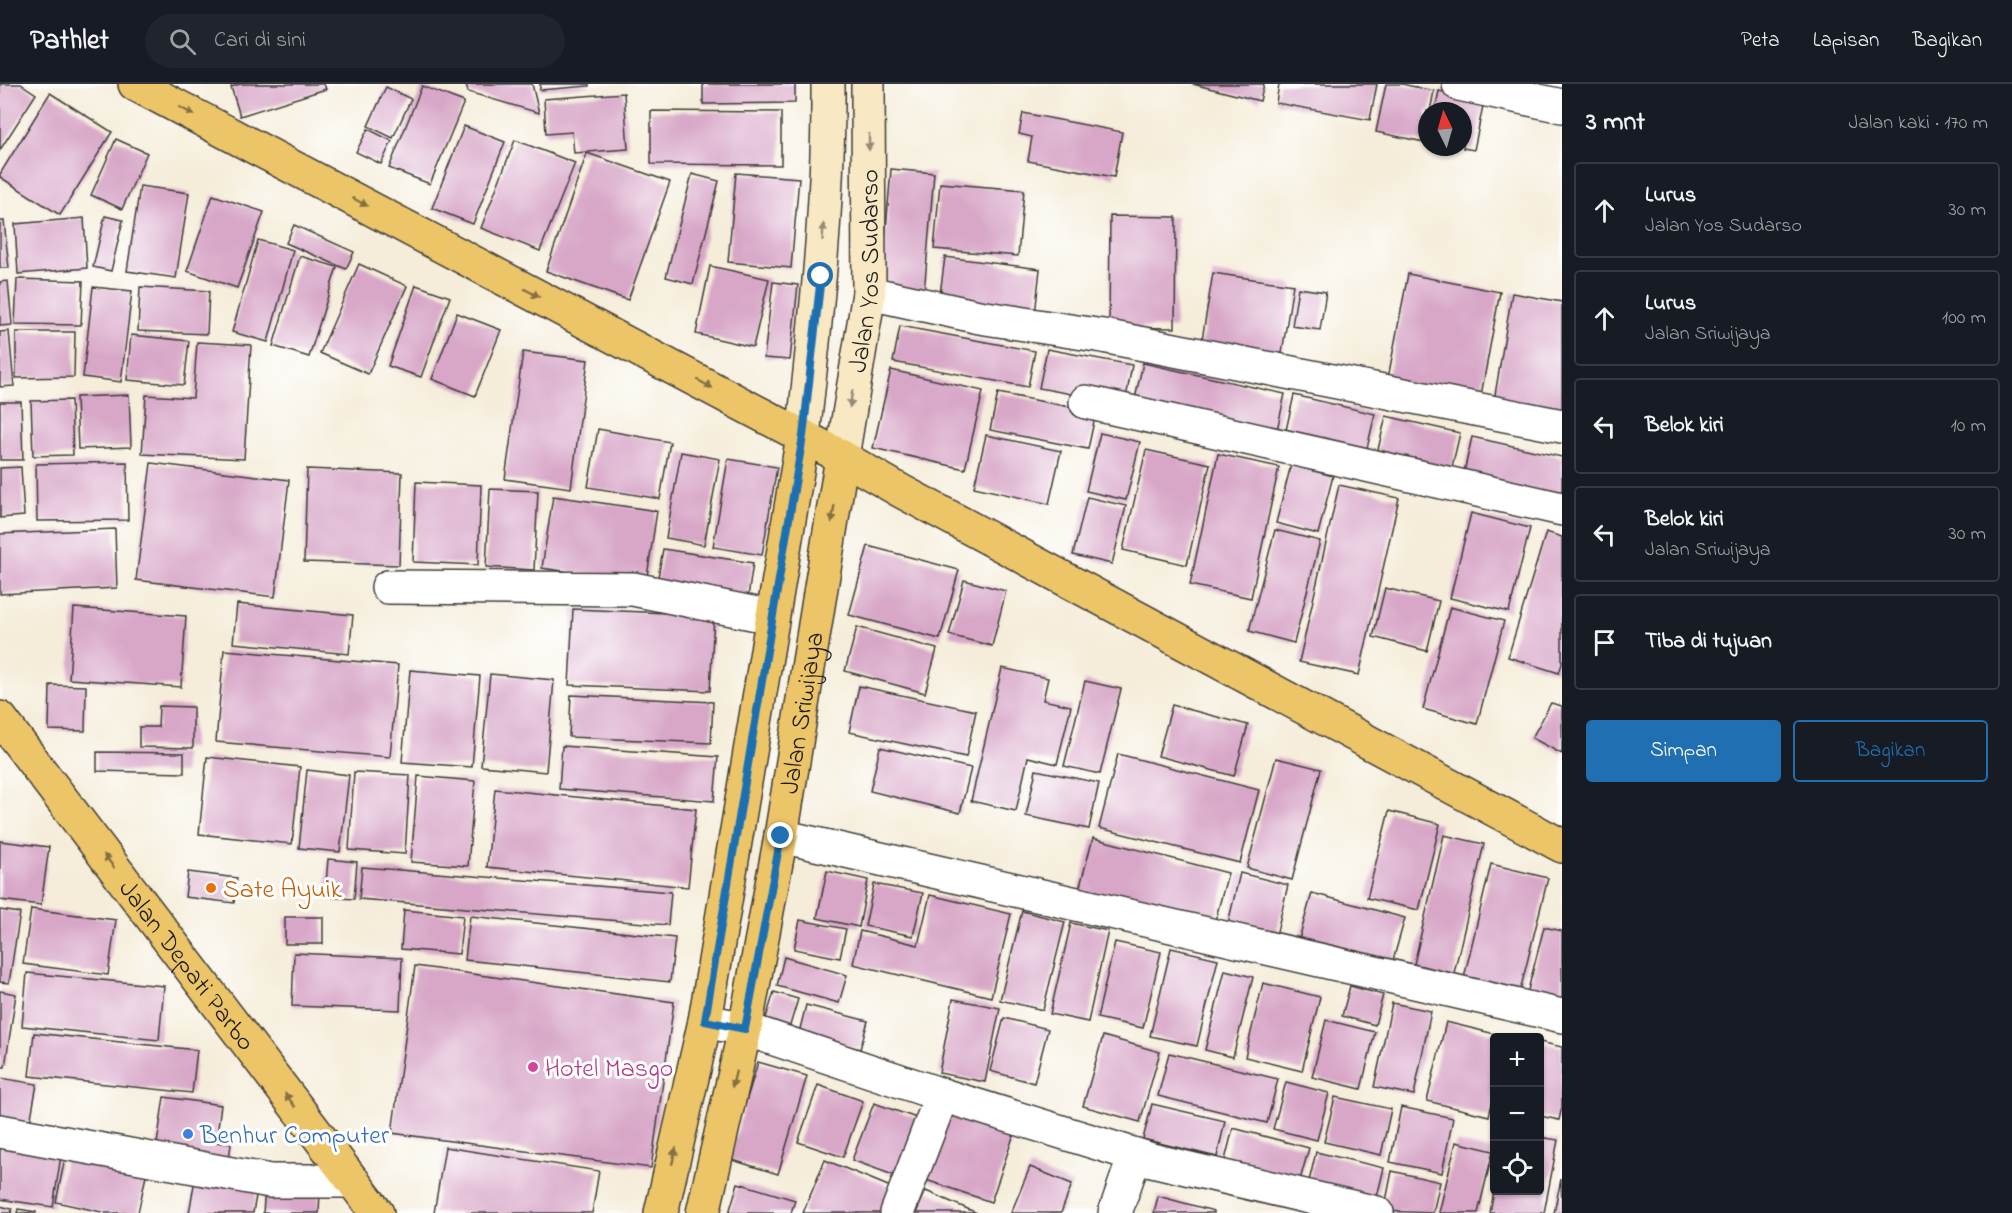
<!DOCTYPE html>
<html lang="id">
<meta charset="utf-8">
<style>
body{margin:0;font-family:"Indie Flower",sans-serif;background:#20242c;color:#f1f3f6}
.controls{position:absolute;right:18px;bottom:18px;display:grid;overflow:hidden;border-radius:6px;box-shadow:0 2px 4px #0004}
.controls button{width:54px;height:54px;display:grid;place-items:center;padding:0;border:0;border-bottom:2px solid #363941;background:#171b24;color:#f1f3f6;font:30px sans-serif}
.compass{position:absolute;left:1418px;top:18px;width:54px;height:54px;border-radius:50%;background:#171b24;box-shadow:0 2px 4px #0004;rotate:355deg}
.stop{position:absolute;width:18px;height:18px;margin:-14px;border:4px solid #1f6fb2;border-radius:50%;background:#fff}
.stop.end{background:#1f6fb2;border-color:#fff;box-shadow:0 2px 6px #0008}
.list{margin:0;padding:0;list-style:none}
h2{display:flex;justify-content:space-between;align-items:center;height:78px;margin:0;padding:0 24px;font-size:26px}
h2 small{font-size:20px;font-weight:400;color:#9ea1a6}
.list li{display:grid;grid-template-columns:39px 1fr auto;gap:18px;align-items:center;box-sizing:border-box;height:96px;margin:0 12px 12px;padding:0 12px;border:2px solid #363941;border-radius:6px}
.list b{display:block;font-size:22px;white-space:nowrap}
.list p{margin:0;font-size:20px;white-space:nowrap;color:#9ea1a6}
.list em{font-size:20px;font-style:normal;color:#9ea1a6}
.actions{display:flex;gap:12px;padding:18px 24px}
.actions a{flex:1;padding:14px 0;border:2px solid #1f6fb2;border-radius:6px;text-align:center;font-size:21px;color:#1f6fb2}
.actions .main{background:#1f6fb2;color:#fff}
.icon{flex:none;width:33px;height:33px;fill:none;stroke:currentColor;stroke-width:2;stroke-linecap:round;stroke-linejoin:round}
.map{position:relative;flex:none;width:1562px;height:1129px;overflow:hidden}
header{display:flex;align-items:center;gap:36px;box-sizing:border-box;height:84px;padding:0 30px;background:#171b24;border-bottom:2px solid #363941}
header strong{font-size:28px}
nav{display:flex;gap:33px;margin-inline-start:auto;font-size:21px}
.search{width:420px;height:54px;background:#20242c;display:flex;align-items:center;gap:15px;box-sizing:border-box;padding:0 21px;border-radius:33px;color:#9ea1a6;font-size:22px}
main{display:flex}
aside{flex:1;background:#171b24}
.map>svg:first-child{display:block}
.building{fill:#d8a7c8}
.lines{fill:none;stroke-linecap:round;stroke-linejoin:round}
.minor-casing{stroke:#3d3b38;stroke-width:36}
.secondary-casing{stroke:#3d3b38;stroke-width:36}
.primary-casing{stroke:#3d3b38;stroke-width:36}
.trunk-casing{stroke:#3d3b38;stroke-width:36}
.minor{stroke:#fff;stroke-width:33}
.secondary{stroke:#f8e8c3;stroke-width:33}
.primary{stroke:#edc569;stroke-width:33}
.trunk{stroke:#edc569;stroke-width:33}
.oneway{fill:#847042}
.oneway2{fill:#958c78}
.route{stroke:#1f6fb2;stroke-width:8}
.food-dot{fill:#e8710a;stroke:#fff;stroke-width:2}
.hotel-dot{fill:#d1479c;stroke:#fff;stroke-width:2}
.shop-dot{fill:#3f7fe0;stroke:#fff;stroke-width:2}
.labels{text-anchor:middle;stroke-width:6;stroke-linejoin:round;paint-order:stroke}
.street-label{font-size:26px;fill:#1c1c1c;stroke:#fff}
.food-label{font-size:26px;fill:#c56008;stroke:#fff;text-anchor:start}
.hotel-label{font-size:26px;fill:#b23c85;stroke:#fff;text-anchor:start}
.shop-label{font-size:26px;fill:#366cbe;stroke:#fff;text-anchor:start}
</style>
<header>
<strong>Pathlet</strong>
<div class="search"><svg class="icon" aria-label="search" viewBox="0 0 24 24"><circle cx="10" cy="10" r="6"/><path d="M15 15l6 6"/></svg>Cari di sini</div>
<nav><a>Peta</a><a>Lapisan</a><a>Bagikan</a></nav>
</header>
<main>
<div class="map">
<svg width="1562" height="1129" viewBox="0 0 1562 1129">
<rect width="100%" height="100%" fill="#fff"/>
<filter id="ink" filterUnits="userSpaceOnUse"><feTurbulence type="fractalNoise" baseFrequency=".0167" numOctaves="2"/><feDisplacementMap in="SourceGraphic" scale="12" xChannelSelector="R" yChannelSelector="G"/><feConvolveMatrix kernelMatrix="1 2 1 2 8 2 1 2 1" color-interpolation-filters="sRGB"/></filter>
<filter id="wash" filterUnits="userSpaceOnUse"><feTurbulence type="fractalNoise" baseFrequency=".008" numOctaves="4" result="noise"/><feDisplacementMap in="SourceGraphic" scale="24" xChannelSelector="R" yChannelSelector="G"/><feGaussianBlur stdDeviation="1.35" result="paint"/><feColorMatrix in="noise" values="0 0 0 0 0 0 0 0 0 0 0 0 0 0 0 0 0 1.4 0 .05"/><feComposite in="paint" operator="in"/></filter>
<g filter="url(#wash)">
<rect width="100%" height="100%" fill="#f5edda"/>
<g id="blocks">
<g class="building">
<polygon points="0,0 21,0 36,10 0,66"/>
<polygon points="240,0 324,0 326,5 240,32 231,3"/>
<polygon points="466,0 532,0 539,29 468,8"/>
<polygon points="540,0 589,0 589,2 540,6"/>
<polygon points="703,0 795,0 795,19 703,20"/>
<polygon points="1193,0 1264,0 1260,17"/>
<polygon points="1279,0 1377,0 1370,36 1276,19"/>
<polygon points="1386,0 1402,0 1434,7 1430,27 1427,27 1427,41 1424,58 1376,48"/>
<polygon points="422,2 464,18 430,100 389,84"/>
<polygon points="386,3 411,15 393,54 368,42"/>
<polygon points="1439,7 1484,17 1474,66 1463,64 1463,27 1435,27"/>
<polygon points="50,9 112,48 60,131 0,93 0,90"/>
<polygon points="624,9 628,65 574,69 572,48 546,50 544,15"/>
<polygon points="651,27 781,28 781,81 651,80"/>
<polygon points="1023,29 1122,48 1114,93 1028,77 1032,53 1019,50"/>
<polygon points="464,42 505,58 473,140 432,124"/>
<polygon points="368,45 392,57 381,80 356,68"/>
<polygon points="116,55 147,69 122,125 91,111"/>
<polygon points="515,56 575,79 540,167 481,144"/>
<polygon points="587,69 670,98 628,216 546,187"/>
<polygon points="891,85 934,89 924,210 881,207"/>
<polygon points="736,89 799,94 791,184 728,178"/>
<polygon points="692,90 719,97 693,200 666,193"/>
<polygon points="940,99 1024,106 1018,172 934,165"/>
<polygon points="140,102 189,109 176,194 127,187"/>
<polygon points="213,111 264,128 237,204 187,187"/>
<polygon points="105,132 123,136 111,187 93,183"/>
<polygon points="1110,132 1176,133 1175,244 1109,243"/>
<polygon points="84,134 87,184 18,190 15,140"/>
<polygon points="0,137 4,137 9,184 0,184"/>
<polygon points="294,141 354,168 346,185 286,159"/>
<polygon points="258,156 293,166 268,258 232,248"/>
<polygon points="300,172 337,183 309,273 273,262"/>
<polygon points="945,173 1040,185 1035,231 939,218"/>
<polygon points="359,180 407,202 368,290 320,269"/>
<polygon points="710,182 769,195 753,263 696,250"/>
<polygon points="1213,189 1293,201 1280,281 1200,268"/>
<polygon points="1408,190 1500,208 1480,317 1387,299"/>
<polygon points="17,195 83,197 81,241 15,240"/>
<polygon points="8,197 12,241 0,242 0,198"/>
<polygon points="773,198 798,201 790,276 764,274"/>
<polygon points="416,201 450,213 421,293 388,282"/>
<polygon points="93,203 132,207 121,298 83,293"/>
<polygon points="140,203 209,207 207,250 138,247"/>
<polygon points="1298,204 1326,208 1320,246 1292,242"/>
<polygon points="1512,209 1562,218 1562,329 1494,317"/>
<polygon points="457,229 501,246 475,312 432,295"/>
<polygon points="900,242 1035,267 1028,303 893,278"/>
<polygon points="9,247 14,302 0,303 0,248"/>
<polygon points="16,248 75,248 74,293 16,294"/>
<polygon points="131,251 189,257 184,301 127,296"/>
<polygon points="197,258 251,261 244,375 142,370 146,311 193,314"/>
<polygon points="1047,265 1132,281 1125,320 1039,304"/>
<polygon points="523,268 588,276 571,404 505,395"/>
<polygon points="1143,279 1285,310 1275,355 1133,324"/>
<polygon points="891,286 983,307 965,385 873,364"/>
<polygon points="998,309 1096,328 1088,365 990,346"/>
<polygon points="129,311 131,363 78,365 76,313"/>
<polygon points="1294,311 1375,330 1365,373 1284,355"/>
<polygon points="71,316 73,371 33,372 31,317"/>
<polygon points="0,318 21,318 23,376 0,376"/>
<polygon points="1386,332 1460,349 1450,392 1376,374"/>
<polygon points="598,345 670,358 660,415 588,403"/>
<polygon points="1100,349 1140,358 1126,416 1086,407"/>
<polygon points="986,351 1061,367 1049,420 974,403"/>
<polygon points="1472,353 1562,373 1562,416 1462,397"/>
<polygon points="1146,366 1210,380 1187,481 1123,466"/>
<polygon points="681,368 720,375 704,461 666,454"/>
<polygon points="1218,370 1279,383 1251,514 1190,501"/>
<polygon points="728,375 777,383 762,471 713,463"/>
<polygon points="127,378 128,436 37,437 36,380"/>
<polygon points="151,379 289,396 275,513 136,496"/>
<polygon points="1291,381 1333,392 1318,450 1276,439"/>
<polygon points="21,383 24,432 0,434 0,384"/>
<polygon points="307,385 402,389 399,481 304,478"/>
<polygon points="416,398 481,401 478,481 413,478"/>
<polygon points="1339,401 1399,414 1359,591 1299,578"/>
<polygon points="490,405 538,407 534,486 486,483"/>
<polygon points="553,412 657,427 646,499 542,484"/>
<polygon points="1087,413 1126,422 1112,480 1073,471"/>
<polygon points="1471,429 1530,444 1509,528 1450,514"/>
<polygon points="115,445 117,504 0,510 0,450"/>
<polygon points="1275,446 1320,457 1294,559 1249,547"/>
<polygon points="1546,448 1562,453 1562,580 1559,589 1508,573"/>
<polygon points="868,462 959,486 940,555 849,531"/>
<polygon points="663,465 753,479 748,513 657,499"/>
<polygon points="964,496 1006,507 992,562 949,551"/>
<polygon points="1385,504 1439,517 1427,567 1373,553"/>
<polygon points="237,520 353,531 349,570 233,559"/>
<polygon points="1450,523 1504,537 1477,640 1423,625"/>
<polygon points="74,524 186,532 181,603 69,595"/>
<polygon points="573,525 714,531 710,607 569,601"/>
<polygon points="857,543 937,565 925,609 845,587"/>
<polygon points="224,566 398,581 390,673 216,658"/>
<polygon points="1002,584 1048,594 1043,616 1071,622 1057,680 1028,673 1016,727 971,717"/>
<polygon points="410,586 480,592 472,683 402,678"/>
<polygon points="490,590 554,596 546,688 481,682"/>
<polygon points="1085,597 1121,605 1100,690 1064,682"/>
<polygon points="50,601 86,602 85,647 49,646"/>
<polygon points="859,602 976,627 966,673 849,648"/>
<polygon points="571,611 713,618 711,659 569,653"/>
<polygon points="1551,619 1562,622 1562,670 1532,654"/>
<polygon points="1172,621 1248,641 1234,692 1158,672"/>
<polygon points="159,622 193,623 193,664 139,663 139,643 158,643"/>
<polygon points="562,662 718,673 714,717 559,705"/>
<polygon points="880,663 971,684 960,729 870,707"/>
<polygon points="97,668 184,669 184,689 97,687"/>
<polygon points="1118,670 1259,706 1240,779 1099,744"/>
<polygon points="207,673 300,683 292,760 199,750"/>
<polygon points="1276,674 1321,685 1292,796 1247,784"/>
<polygon points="307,686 349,691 340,768 299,764"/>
<polygon points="1036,686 1099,699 1089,745 1026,732"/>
<polygon points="354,688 410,691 405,770 349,766"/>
<polygon points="418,692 475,697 468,782 411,778"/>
<polygon points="495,705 696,725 688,803 487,783"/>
<polygon points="1389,727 1440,740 1419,826 1367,814"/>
<polygon points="1444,751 1484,760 1451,902 1411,893"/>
<polygon points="1093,754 1228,789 1212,848 1077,813"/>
<polygon points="0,757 49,763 41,821 0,816"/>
<polygon points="328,775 357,778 354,815 325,813"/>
<polygon points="1491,780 1548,794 1519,911 1463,898"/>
<polygon points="362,783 671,808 668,841 359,815"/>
<polygon points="827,787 868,796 859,843 817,834"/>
<polygon points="188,788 237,794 234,819 185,813"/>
<polygon points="1240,789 1288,801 1274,860 1226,848"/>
<polygon points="874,800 923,809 913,852 865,842"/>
<polygon points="1312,809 1405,834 1390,887 1297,862"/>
<polygon points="930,811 1011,830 991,913 853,880 860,847 918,861"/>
<polygon points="31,825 116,836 108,891 23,880"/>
<polygon points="0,826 20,829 9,899 0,898"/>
<polygon points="404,826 463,832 459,870 401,865"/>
<polygon points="1022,827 1065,838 1043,926 1000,916"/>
<polygon points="470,832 675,854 670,898 465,876"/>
<rect x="285" y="833" width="38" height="27"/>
<polygon points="800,836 846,845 840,874 794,865"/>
<polygon points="1071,839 1108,847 1088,938 1050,930"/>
<polygon points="1544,843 1562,847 1562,927 1525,918"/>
<polygon points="1115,858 1161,868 1143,944 1097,934"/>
<polygon points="1171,864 1218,875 1197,962 1150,952"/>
<polygon points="294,869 402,874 400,926 292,922"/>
<polygon points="784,873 847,891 839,919 777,902"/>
<polygon points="415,882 674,918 651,1084 392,1049"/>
<polygon points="1225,886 1253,893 1233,973 1205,966"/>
<polygon points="27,889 164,902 159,956 22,942"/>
<polygon points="1263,899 1320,913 1302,987 1245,973"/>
<polygon points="1350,902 1383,911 1375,941 1342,932"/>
<polygon points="0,907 16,910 5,983 0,983"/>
<polygon points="774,908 798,915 788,948 764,941"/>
<polygon points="953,915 1000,924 985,998 939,989"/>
<polygon points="1392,919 1431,927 1414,1011 1374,1003"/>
<polygon points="806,921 868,937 860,965 799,949"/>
<polygon points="1004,934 1048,945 1034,999 990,987"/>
<polygon points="1326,936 1375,948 1361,1005 1312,993"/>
<polygon points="1446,938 1507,953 1494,954 1494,1010 1489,1032 1427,1017"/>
<polygon points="34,949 197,966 192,1009 29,992"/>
<polygon points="1103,952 1160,968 1140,1038 1083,1022"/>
<polygon points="1540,958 1562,963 1562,1023 1559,1036 1540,1032"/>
<polygon points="1169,969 1278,995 1267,1039 1158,1012"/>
<polygon points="758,978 807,992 778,1090 729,1075"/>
<polygon points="0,994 37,1000 30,1039 0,1034"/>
<polygon points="1286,998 1329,1009 1317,1056 1273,1045"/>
<polygon points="818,1001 863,1017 843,1073 798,1058"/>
<polygon points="164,1013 221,1021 216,1058 231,1060 228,1083 155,1073"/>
<polygon points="1335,1013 1391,1025 1381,1071 1324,1058"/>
<polygon points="874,1019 925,1037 904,1095 852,1076"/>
<polygon points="1152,1020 1225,1037 1217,1073 1143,1055"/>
<polygon points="1401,1023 1453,1034 1442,1089 1390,1078"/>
<polygon points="949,1028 1014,1050 991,1118 926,1096"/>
<polygon points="1233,1044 1309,1064 1298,1103 1223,1084"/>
<polygon points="1540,1053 1558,1056 1544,1129 1490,1129 1494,1107 1540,1106"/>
<polygon points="0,1055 62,1065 53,1123 0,1115"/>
<polygon points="1456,1058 1493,1067 1478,1129 1439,1129"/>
<polygon points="445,1063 599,1087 592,1129 434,1129"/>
<polygon points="1316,1068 1384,1084 1375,1121 1307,1106"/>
<polygon points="66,1069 147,1087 138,1129 106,1129 56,1118"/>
<polygon points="825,1076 893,1104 883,1129 803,1129"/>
<polygon points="1030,1083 1072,1100 1061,1129 1011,1129"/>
<polygon points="1392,1087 1440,1098 1433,1129 1384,1127"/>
<polygon points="195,1095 257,1106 253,1129 189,1129"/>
<polygon points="1561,1095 1562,1129 1554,1129"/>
<polygon points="738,1099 795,1116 791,1129 729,1129"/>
<polygon points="265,1105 320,1108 319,1129 263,1129"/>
<polygon points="926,1107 977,1129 916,1129"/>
<polygon points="1158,1112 1214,1127 1214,1129 1154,1129"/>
<polygon points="0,1122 12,1125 11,1129 0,1129"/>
<polygon points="18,1125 36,1128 36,1129 17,1129"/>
</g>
</g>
</g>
<g filter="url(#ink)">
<use href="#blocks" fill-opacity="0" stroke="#3d3b38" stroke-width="1.5"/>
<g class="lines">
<defs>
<g id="minor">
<polyline points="1459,0 1562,22"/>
<polyline points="869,209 979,233 1103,252 1562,342"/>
<polyline points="1086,318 1562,425"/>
<polyline points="388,503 633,505 772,533"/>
<polyline points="781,752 1562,932"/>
<polyline points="705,937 745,945 942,1011 1152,1076 1377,1129"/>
<polyline points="0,1047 270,1097 353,1097"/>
<polyline points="897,1129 942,1011"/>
<polyline points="1115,1129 1135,1071"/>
</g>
<g id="secondary">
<path d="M803,352C816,235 829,118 828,0"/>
<path id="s1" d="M842,373L869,209L868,0"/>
</g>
<g id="primary">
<path id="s2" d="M0,634L377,1129"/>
<polyline points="661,1129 705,937 803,352"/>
<path id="s3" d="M703,1129L745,945L781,752L842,373"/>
</g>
<polyline id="trunk" points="135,0 842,373 901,407 1562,762"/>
</defs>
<use href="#minor" class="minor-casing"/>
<use href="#secondary" class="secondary-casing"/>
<use href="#primary" class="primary-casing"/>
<use href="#trunk" class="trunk-casing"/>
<use href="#minor" class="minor"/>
<use href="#secondary" class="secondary"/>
<use href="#primary" class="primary"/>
<use href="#trunk" class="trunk"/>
</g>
<defs><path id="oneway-solid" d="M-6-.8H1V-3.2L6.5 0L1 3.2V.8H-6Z" transform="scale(1.5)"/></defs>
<g class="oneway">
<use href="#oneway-solid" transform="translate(187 27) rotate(28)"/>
<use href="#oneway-solid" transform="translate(360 118) rotate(28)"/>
<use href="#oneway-solid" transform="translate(532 209) rotate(28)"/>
<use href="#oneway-solid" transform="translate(705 300) rotate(28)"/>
<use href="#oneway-solid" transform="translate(833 430) rotate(99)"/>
<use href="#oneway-solid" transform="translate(109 777) rotate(-127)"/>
<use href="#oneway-solid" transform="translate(734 995) rotate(103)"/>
<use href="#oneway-solid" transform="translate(290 1016) rotate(-127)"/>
<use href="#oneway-solid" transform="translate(674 1072) rotate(-77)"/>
</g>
<g class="oneway2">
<use href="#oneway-solid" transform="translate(869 58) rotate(90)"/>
<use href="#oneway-solid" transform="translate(823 148) rotate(-87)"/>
<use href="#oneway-solid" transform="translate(851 315) rotate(99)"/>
</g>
</g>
<g class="lines" filter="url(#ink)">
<polyline class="route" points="781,752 745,945 705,937 803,352 821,192"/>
</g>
<circle class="food-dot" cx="211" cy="804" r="6"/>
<circle class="hotel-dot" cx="533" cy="983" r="6"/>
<circle class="shop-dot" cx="188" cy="1050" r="6"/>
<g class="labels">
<g class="street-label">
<text dy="9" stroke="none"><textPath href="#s1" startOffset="188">Jalan Yos Sudarso</textPath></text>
<text dy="9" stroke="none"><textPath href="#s3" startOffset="510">Jalan Sriwijaya</textPath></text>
<text dy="9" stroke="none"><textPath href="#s2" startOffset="310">Jalan Depati Parbo</textPath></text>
</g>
<g class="food-label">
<text x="223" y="813">Sate Ayuik</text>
</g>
<g class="hotel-label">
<text x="545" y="992">Hotel Masgo</text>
</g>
<g class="shop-label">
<text x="200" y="1059">Benhur Computer</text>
</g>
</g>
</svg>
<div class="controls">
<button>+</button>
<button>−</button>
<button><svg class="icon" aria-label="locate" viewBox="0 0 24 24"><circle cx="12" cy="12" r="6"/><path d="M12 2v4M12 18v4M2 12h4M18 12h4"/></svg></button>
</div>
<svg class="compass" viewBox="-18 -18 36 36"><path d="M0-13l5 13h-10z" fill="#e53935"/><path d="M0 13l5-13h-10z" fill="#9ea1a6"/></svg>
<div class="stop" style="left:821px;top:192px"></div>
<div class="stop end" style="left:781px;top:752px"></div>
</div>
<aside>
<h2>3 mnt<small>Jalan kaki · 170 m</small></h2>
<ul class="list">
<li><svg class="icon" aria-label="ahead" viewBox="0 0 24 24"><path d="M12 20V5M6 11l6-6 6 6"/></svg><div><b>Lurus</b><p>Jalan Yos Sudarso</p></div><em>30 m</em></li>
<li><svg class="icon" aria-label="ahead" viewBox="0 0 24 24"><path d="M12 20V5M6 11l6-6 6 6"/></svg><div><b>Lurus</b><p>Jalan Sriwijaya</p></div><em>100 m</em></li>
<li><svg class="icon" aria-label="left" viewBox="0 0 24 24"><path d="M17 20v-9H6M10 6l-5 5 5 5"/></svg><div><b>Belok kiri</b></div><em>10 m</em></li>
<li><svg class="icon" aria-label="left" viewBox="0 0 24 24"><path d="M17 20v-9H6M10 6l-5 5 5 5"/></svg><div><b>Belok kiri</b><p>Jalan Sriwijaya</p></div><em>30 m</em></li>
<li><svg class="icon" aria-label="arrive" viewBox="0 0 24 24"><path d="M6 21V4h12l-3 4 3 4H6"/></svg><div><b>Tiba di tujuan</b></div></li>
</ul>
<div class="actions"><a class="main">Simpan</a><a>Bagikan</a></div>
</aside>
</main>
